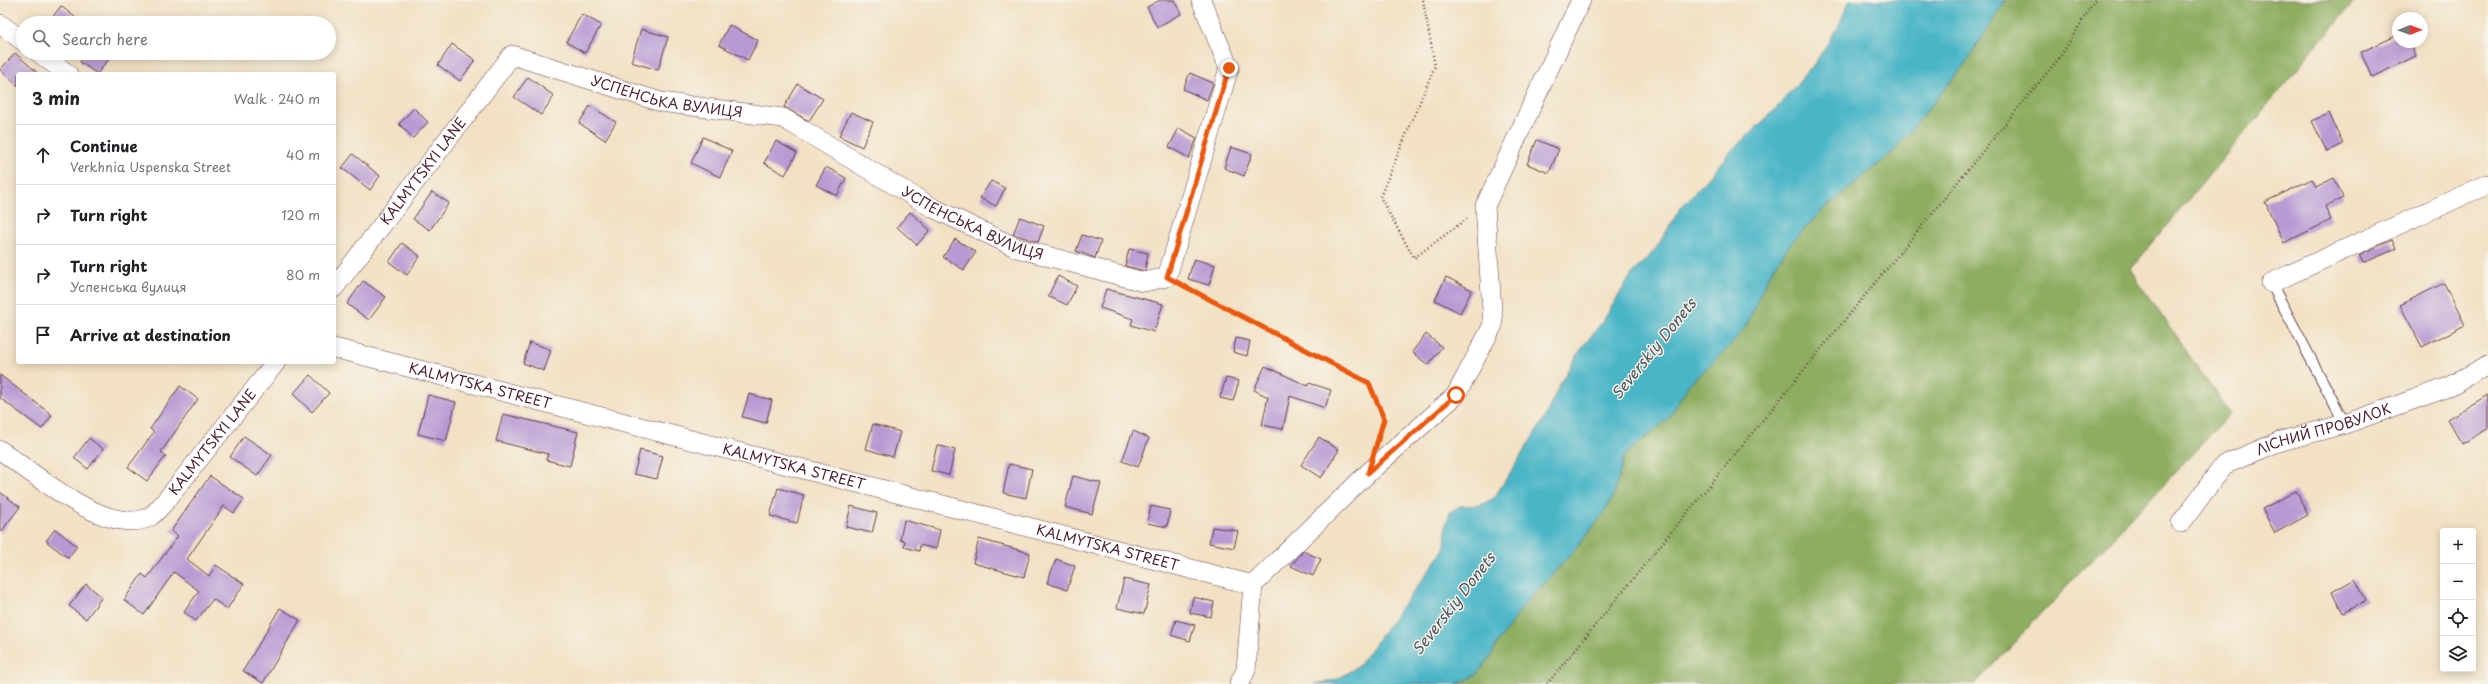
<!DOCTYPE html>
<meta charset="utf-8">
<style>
body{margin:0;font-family:"Playpen Sans",sans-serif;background:#f6f6f6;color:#202124}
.controls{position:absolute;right:12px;bottom:12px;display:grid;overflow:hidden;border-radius:4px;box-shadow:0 2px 10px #0003}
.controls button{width:36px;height:36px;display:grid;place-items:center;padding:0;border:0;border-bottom:1px solid #e0e0e0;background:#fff;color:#202124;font:20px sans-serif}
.compass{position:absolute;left:2392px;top:12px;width:36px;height:36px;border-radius:50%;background:#fff;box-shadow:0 2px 10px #0003;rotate:89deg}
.stop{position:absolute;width:12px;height:12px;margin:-9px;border:3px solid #ea580c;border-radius:50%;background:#fff}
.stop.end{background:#ea580c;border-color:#fff;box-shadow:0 1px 4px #0008}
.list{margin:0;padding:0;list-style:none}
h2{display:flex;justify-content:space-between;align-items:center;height:52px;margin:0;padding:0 16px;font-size:17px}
h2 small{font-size:13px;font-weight:400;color:#757577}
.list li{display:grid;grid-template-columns:26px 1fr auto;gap:12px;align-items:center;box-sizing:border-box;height:60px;padding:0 16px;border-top:1px solid #e0e0e0}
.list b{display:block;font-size:15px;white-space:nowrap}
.list p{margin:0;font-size:13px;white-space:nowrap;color:#757577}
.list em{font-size:13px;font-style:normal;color:#757577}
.icon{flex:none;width:22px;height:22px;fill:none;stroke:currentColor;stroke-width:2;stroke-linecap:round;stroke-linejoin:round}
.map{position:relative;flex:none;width:2488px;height:684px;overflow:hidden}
.search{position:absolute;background:#fff;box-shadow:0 2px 10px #0003;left:16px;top:16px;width:320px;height:44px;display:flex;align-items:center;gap:10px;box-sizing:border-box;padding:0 14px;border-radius:22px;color:#757577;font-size:15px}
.panel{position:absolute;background:#fff;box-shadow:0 2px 10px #0003;left:16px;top:72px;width:320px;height:292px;border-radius:4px}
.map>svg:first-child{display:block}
.forest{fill:#8dad61;stroke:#6c6646}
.water{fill:#4ab5c7;stroke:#4a6a79}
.building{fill:#b79ad4}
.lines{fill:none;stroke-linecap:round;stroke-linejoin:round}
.service-casing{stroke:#633c42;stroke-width:12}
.minor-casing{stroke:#633c42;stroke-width:20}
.path{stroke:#633c42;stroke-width:2.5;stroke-dasharray:1 3;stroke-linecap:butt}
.service{stroke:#fff;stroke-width:10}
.minor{stroke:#fff;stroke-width:19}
.route{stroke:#ea580c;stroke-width:5}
.labels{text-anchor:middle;stroke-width:3;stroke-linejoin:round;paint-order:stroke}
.street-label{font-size:14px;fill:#4a1f2b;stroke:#f7f3e8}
.water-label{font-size:15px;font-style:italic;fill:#4a5462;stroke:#f7f3e8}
</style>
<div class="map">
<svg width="2488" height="684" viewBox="0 0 2488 684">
<rect width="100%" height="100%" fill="#f7f3e8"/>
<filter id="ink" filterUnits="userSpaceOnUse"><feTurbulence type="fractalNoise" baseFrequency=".025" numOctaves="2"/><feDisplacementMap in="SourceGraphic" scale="8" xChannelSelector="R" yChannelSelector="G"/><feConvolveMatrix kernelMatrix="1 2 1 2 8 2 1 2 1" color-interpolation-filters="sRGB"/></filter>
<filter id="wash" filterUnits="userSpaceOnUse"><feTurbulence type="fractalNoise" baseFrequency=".012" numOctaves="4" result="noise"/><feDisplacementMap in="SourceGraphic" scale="16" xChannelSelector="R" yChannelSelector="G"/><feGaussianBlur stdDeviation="0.9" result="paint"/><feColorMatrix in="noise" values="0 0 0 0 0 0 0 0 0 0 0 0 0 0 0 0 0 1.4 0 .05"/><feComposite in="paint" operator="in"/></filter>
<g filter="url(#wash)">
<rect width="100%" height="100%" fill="#f2e1c4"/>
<polygon class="forest" points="2006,0 2355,0 2130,270 2230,414 1975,684 1457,684 1475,676 1490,658 1497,644 1524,605 1574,551 1604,513 1614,494 1625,455 1669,418 1689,384 1706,368 1758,298 1769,275 1790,244 1825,208 1893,152 1965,64"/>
<polygon class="water" points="1850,0 2006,0 1965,64 1893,152 1825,208 1790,244 1769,275 1746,326 1728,348 1689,384 1669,418 1625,455 1614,494 1604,513 1574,551 1524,605 1497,644 1490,658 1475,676 1457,684 1315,684 1338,679 1358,666 1439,557 1445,546 1446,524 1450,512 1460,506 1480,505 1494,498 1543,421 1561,382 1581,349 1602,322 1632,274 1655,250 1680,209 1732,150 1772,113 1812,67 1837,29"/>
<g id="blocks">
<g class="building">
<polygon points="1160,0 1174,0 1181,14 1157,27 1147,7"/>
<polygon points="61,6 82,23 48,23"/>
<polygon points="582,14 601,25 585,53 566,42"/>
<polygon points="729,25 758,40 748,60 719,45"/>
<polygon points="641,29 668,37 658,70 631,62"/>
<polygon points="2398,35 2398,42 2410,42 2416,56 2372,77 2361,52"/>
<polygon points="452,44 475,60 460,81 438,65"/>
<polygon points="15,53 39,74 18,74 18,86 0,70"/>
<polygon points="87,53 114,53 97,74 80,62"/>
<polygon points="1190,73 1213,83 1207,100 1183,89"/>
<polygon points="528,77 554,96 541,115 514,97"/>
<polygon points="798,84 823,99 809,121 784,107"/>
<polygon points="590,106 616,122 605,140 579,123"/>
<polygon points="414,108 428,122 413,138 399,124"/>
<polygon points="851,112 873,122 862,147 839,136"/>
<polygon points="2329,113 2343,144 2327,152 2312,121"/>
<polygon points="1179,128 1197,138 1189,158 1169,147"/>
<polygon points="703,137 732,151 720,177 691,163"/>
<polygon points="1537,140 1559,149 1549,173 1527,164"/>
<polygon points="776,141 797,153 785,175 764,163"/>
<polygon points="1231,147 1252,154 1244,176 1224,168"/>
<polygon points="353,154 380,176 370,190 342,168"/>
<polygon points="826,167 846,178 837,196 816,185"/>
<polygon points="2334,178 2343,198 2325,206 2331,220 2284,243 2265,202 2312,179 2316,187"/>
<polygon points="991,181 1005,188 996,206 980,198"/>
<polygon points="432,192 449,203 430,230 413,219"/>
<polygon points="910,212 930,230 917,245 897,227"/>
<polygon points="1020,217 1044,226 1038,242 1013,234"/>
<polygon points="1082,235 1101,241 1095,258 1076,251"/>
<polygon points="955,239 976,252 964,270 943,257"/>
<polygon points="2392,240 2396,249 2363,263 2359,255"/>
<polygon points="402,243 420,256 407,275 389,262"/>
<polygon points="1129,249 1148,253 1145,271 1125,266"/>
<polygon points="1194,259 1215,265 1209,285 1188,279"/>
<polygon points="1058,276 1077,286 1067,305 1048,296"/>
<polygon points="1446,277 1472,290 1460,313 1435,300"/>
<polygon points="363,281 386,297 369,320 347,304"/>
<polygon points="2444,283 2465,325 2422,347 2400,305"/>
<polygon points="1106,289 1163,304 1154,332 1131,325 1133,319 1100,308"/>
<polygon points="1426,334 1442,347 1428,365 1412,352"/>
<polygon points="1236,338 1250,341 1247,356 1233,352"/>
<polygon points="530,342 551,350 544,371 523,363"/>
<polygon points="1265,366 1308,386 1309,383 1331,390 1325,408 1290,396 1283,429 1262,425 1268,397 1254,390"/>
<polygon points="0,375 52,415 42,429 0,398"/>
<polygon points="310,375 329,393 312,412 293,394"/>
<polygon points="1226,378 1239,381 1233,401 1220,398"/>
<polygon points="180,386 198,399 161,452 166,456 147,481 128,467 154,432 150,429"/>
<polygon points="749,394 772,400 766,423 742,417"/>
<polygon points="428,395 456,402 446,441 418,434"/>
<polygon points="2488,395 2488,428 2462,444 2447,419"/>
<polygon points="503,414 578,432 570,466 546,460 548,454 496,441"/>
<polygon points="873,424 900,432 893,457 866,449"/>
<polygon points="1133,431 1149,438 1138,467 1122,461"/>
<polygon points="244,436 272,455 257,476 230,457"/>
<polygon points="1319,437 1339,450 1321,478 1301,465"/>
<polygon points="89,438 103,449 88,469 74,458"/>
<polygon points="937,445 955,450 949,475 931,471"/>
<polygon points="640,450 663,456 657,479 634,474"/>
<polygon points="1009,464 1032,469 1026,498 1003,493"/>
<polygon points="210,476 244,499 234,513 224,506 187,559 209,576 216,565 244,584 227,609 213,599 196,621 184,612 199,591 174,572 144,615 124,600 142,574 147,578 178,536 171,531"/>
<polygon points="1073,476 1101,483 1092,514 1065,507"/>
<polygon points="778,488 804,495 797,523 770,516"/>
<polygon points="2296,491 2308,515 2275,533 2262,509"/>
<polygon points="0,492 20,507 0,533"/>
<polygon points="851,506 877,513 872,533 846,527"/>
<polygon points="1151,506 1170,510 1167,527 1147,523"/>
<polygon points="904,520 940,530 936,549 920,545 919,551 904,547 905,541 900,540"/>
<polygon points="1212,527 1238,531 1234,548 1209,543"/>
<polygon points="55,529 77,546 68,558 46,541"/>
<polygon points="979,539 1030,553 1024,577 973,563"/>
<polygon points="1303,551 1321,559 1313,576 1291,566"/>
<polygon points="1056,559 1075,566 1067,590 1047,583"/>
<polygon points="1124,579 1151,585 1144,614 1117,608"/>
<polygon points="2355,579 2366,600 2343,613 2332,592"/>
<polygon points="86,584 102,597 86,619 69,606"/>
<polygon points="1193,597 1214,602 1211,617 1190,613"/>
<polygon points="280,608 300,620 263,683 243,671"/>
<polygon points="1176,620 1195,625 1190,641 1171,635"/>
</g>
</g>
</g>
<g filter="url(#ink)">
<use href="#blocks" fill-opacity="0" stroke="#633c42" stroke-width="1"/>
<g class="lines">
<defs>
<polyline id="service" points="2271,283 2345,424"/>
<g id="minor">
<polyline points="0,24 23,41"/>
<polyline points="39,53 68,74"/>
<polyline points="2271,283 2488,184"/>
<path id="s1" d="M334,288L512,55L661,102L783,118L933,208L1017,248L1144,282L1167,277L1229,68L1201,0"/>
<path id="s2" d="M334,348L1253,585"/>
<path id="s3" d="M0,450C32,472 111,540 151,516C155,513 160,507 164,503L276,362"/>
<path id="s4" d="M2181,523L2224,465L2278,442L2345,424L2446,388L2488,365"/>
<polyline points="1253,585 1368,473 1456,395 1493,325 1485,206 1581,0"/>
<polyline points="1239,684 1246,670 1253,585"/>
</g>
</defs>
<use href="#service" class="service-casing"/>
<use href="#minor" class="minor-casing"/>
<g class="path">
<polyline points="1423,0 1435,66 1380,197 1414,258 1468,218"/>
<polyline points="1182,285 1369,383 1384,419 1378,438"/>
<polyline points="1547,684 2060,57 2095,0"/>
</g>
<use href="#service" class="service"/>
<use href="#minor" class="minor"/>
</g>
</g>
<g class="lines" filter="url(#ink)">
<polyline class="route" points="1229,68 1167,277 1369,383 1384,419 1368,473 1456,395"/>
</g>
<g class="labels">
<g class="street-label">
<text dy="5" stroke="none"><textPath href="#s1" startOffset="454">УСПЕНСЬКА ВУЛИЦЯ</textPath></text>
<text dy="5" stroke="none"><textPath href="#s1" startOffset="147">KALMYTSKYI LANE</textPath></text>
<text dy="5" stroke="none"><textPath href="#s1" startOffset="790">УСПЕНСЬКА ВУЛИЦЯ</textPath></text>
<text dy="5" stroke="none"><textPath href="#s2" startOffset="151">KALMYTSKA STREET</textPath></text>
<text dy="5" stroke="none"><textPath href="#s4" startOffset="178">ЛІСНИЙ ПРОВУЛОК</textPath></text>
<text dy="5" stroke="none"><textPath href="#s3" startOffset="268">KALMYTSKYI LANE</textPath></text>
<text dy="5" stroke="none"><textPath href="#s2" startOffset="475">KALMYTSKA STREET</textPath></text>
<text dy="5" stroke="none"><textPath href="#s2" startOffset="799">KALMYTSKA STREET</textPath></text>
</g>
<g class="water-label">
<text transform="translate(1654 349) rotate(-51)" y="5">Severskiy Donets</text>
<text transform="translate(1454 604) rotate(-52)" y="5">Severskiy Donets</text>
</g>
</g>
</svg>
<div class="controls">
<button>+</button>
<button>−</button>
<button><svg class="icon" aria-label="locate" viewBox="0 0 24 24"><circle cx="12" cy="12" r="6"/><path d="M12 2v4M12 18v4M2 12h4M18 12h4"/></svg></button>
<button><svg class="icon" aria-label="layers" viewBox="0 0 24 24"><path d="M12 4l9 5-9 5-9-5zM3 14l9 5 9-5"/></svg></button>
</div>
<svg class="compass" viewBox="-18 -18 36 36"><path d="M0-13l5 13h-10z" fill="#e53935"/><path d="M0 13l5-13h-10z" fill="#757577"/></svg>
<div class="stop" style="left:1456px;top:395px"></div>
<div class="stop end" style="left:1229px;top:68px"></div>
<div class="search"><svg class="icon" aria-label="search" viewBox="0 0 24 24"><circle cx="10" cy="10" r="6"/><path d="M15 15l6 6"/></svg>Search here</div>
<section class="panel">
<h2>3 min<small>Walk · 240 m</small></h2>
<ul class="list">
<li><svg class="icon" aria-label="ahead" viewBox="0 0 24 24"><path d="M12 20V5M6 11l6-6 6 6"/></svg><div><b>Continue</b><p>Verkhnia Uspenska Street</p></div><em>40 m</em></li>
<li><svg class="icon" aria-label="right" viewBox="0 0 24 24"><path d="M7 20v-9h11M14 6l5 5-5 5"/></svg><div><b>Turn right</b></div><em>120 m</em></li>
<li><svg class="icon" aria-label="right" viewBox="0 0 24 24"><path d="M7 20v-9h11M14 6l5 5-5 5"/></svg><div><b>Turn right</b><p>Успенська вулиця</p></div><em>80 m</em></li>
<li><svg class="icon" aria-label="arrive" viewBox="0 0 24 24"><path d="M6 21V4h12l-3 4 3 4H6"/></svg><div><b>Arrive at destination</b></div></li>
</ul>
</section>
</div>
